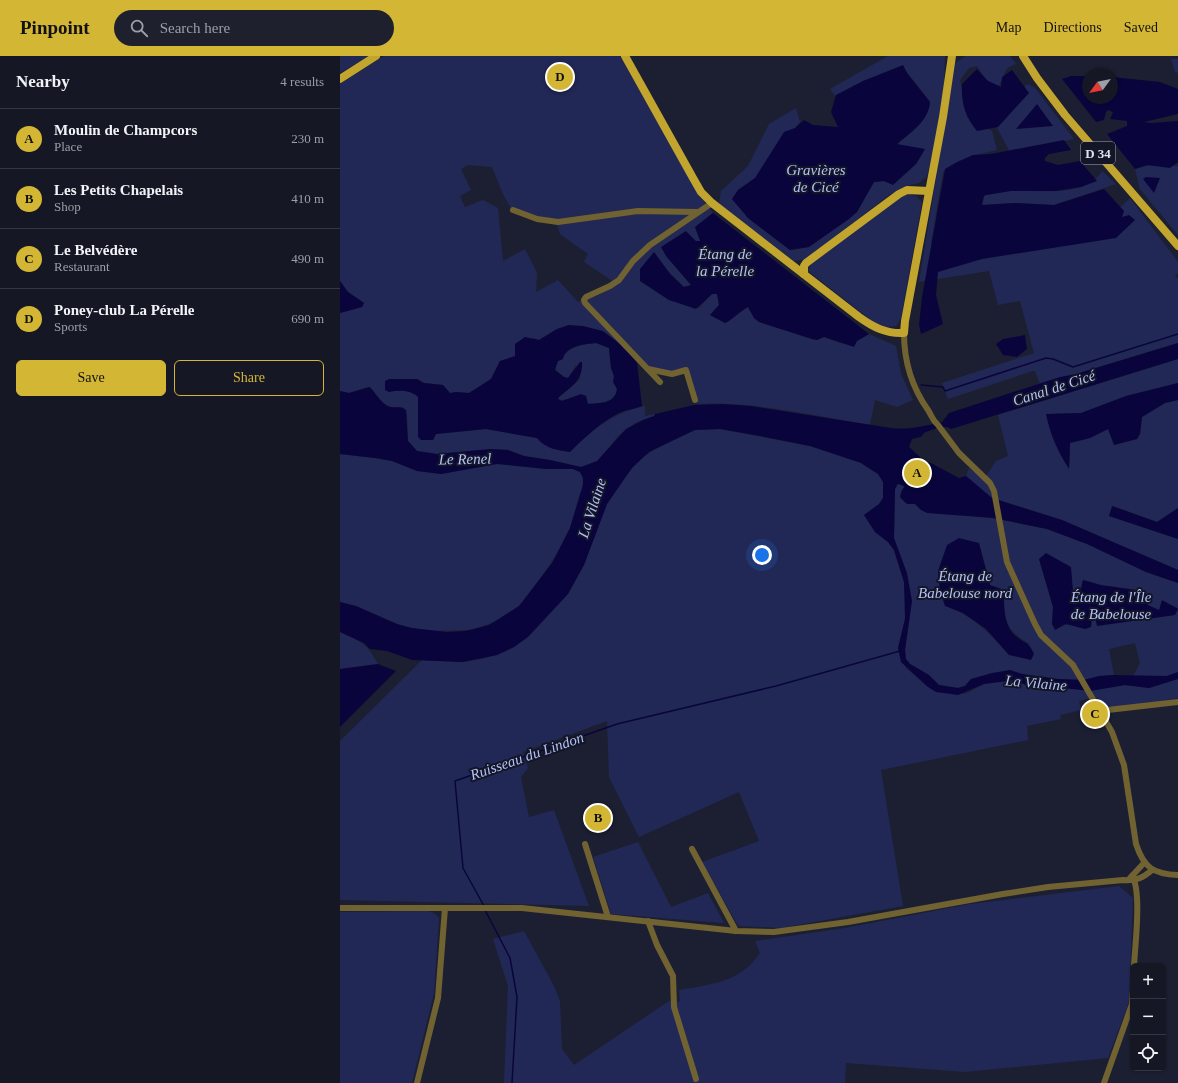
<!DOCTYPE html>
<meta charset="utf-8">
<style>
body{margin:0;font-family:Georgia,serif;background:#1e202d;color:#f1f3f6}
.controls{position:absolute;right:12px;bottom:12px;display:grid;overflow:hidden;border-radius:6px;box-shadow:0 1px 3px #0004}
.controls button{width:36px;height:36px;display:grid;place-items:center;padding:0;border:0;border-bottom:1px solid #343642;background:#151725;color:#f1f3f6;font:20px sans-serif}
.compass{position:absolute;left:742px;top:12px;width:36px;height:36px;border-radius:50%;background:#151725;box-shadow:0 1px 3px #0004;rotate:237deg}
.you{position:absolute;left:422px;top:499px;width:14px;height:14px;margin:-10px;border:3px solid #fff;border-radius:50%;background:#1a73e8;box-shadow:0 0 0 6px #1a73e833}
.badge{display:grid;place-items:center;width:26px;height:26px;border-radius:50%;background:#d4b635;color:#111;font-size:13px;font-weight:700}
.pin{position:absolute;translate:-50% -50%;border:2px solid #fff;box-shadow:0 1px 4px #0006}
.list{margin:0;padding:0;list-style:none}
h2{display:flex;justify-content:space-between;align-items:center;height:52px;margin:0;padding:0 16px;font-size:17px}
h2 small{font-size:13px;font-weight:400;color:#9d9fa7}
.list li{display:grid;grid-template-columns:26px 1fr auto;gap:12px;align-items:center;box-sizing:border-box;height:60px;padding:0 16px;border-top:1px solid #343642}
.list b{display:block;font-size:15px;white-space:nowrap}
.list p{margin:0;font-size:13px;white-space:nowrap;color:#9d9fa7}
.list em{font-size:13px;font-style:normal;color:#9d9fa7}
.actions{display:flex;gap:8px;padding:12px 16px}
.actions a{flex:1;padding:9px 0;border:1px solid #d4b635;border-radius:6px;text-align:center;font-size:14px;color:#d4b635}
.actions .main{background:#d4b635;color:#111}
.icon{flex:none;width:22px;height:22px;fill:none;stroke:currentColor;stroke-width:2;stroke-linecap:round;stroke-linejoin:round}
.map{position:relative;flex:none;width:838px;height:1027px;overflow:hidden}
header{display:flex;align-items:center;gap:24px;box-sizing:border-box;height:56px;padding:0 20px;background:#d4b635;color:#111}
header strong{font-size:19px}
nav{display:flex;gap:22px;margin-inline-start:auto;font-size:14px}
.search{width:280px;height:36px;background:#1e202d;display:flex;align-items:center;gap:10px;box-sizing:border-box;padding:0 14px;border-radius:22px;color:#9d9fa7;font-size:15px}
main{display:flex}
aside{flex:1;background:#151725}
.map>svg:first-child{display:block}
.green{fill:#222856;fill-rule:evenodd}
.water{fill:#09053c;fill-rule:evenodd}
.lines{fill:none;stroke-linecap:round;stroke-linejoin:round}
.stream{stroke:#09053c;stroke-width:1.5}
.river{stroke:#09053c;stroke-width:9}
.minor{stroke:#706331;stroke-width:6}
.major{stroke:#c2a52e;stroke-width:8}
.labels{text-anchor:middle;stroke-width:4;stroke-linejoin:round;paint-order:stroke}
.shield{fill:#131627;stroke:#a2a5b3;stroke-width:1}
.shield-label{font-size:13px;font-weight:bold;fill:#dfe2ef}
.water-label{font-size:15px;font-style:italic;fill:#b5c1f7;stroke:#131627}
</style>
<header>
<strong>Pinpoint</strong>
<div class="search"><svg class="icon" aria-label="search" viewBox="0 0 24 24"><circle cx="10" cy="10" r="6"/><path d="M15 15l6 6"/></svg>Search here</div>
<nav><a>Map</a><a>Directions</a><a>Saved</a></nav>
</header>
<main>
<aside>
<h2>Nearby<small>4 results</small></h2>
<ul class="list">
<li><span class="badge">A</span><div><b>Moulin de Champcors</b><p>Place</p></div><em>230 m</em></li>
<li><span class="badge">B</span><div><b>Les Petits Chapelais</b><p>Shop</p></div><em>410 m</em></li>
<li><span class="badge">C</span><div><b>Le Belvédère</b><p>Restaurant</p></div><em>490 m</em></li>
<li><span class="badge">D</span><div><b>Poney-club La Pérelle</b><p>Sports</p></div><em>690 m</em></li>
</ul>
<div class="actions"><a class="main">Save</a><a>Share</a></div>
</aside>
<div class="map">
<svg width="838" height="1027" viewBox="0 0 838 1027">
<rect width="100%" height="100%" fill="#1c1f31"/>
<g class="green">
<polygon points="0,0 29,0 0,17"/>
<path d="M44,0H280L353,129L373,157L355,171L361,185H356L326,200L351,229L344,231L325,212L300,225L329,244L359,252L372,238H377L379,249L370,259L385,267C390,265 401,255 408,251L414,262L419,266L472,283L477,284L484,281C507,290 508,291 529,278L556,290L561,318L573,344L557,351L535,344L530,369C476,360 413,345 358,348L348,312L331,316L307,311L297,306L280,288L229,269L217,273L199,284L193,282L175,288V301L160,305L151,323L129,337L116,336L110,337L103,329L84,327L77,323H49L45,326L49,336C59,334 71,334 78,341V381L82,384H93L96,378L146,373L197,382C206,392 217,394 230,396C251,374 274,356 305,350V360L315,358V360L295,367L279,379L257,406L241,411L210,404L184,400L168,394L151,393L97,398L77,395L68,385L67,358L63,351H49L45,349L30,331L9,337L0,335V257L22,251L24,247L8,236L0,225V28ZM128,109L152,111L163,138L173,156L217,168L220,178L248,198L244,206L277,228L259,239L238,246L218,224L196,236L197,217L185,193L163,205L158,152L143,144L125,151L120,140L131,134L121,113Z"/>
<polygon points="548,0 605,0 604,31 598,75 587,120 579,127 566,130 549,139 466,203 454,205 379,148 381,135 408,110 429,68 456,52 460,66 415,122 398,134 392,143 408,162 450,194 469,191 517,156 534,126 544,125 553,128 576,108 585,93 557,89 584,63 590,46 588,43 565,14 523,25 495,40 490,33"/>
<polygon points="626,0 670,0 676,8 667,12 659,30 646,24 637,10 629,12 620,24 627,61 652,75 657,94 631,100 603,116 591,187 627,187 763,168 790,142 838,206 838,217 835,219 838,223 838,287 736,318 700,328 695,315 693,315 608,343 602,327 694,297 680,245 658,249 649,215 579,226 615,7"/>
<polygon points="831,3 838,3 838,17 835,16"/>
<polygon points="687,28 695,32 734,83 671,98 655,68"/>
<polygon points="811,109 838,110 838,179 800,133 795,113"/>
<path d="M762,115L776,128L714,149L675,147L642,149L644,139H646C654,138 662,136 670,135C698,133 745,143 762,115Z"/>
<polygon points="567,138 576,140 582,146 561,262 556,270 545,271 536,268 468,215 472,205 551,146"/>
<path d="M256,287L269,292L271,312L274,320L273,325L277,333C275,348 260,347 247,348L246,340C235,338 227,346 217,343L240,323L236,309L228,322L224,321L215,313L218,305L222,304C228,289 242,289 256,287Z"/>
<path d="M838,303V327L786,340L741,357L707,358C710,377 716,394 730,408V387L750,382L768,373L774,389L797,383L800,378L802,361L825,347L838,344V452L817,466L773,450L769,460L838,483V514L722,464L652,442L626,420L629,412L644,423L656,405L668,400L658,359Z"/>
<polygon points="380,373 470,390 521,407 538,418 543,426 543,442 539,448 524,459 535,476 548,486 554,494 564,526 566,550 565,563 558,592 566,612 588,631 625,638 644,628 674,624 693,632 709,635 724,632 750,635 785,629 809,632 838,623 838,642 793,650 764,652 755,641 739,645 741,654 720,659 721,663 687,670 688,684 541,714 563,850 441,872 398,870 362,806 419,785 399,736 299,781 269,721 267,665 183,696 188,712 181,721 189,761 214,754 249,850 0,844 0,685 82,604 123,606 141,603 157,599 174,591 187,581 228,538 244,509 267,448 283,423 300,403 328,385 355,374"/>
<polygon points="0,398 35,402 52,405 77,415 101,418 157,408 206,413 233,413 240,416 243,422 242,435 240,437 230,472 217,498 187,542 179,550 159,564 133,574 92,575 64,571 16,550 0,546"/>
<path d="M559,426L565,429L560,441C565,448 567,448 575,448L581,454L653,462L707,473L747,488L806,516L838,527V552L822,545L819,555L751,526L743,524L740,537L733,535L699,503L713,551L712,568L733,569L745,573L751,571L752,560H755L757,569L834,559L838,553V616L827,620H793L800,607L795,587L769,593L774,619L759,620L744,624L718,623L682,618L670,614L631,623L625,630L618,632L599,629L589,619L570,608L566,603L565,594L572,545L554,482L555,433ZM639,487L650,529L664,534C664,562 663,573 690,588L669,599C649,576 634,561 605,549Z"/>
<path d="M0,576C22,586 26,587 38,608L0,613Z"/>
<polygon points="298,786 331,851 368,837 384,867 271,858 253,801"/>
<path d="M779,830L793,842L789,946L768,1002L625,1016L506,1007L505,1027H164L168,930L153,883L184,875L214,930L220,945L222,993L234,1009L329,945L340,946L339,934C372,928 400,927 420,897L415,885L505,872L630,848Z"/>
<polygon points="88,855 94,857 99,862 94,937 72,1027 0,1027 0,856"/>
</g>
<g class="water">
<path d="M563,9L567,17L590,46C589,65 570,77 557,88L585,93L576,108L553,129L544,125L534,126L517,156L509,163L469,191L450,194L408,162L392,143L398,134L415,122L444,76L455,72L464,64L473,69L498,71L491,56L496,39L523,25Z"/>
<path d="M637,13L648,25L661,31L662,21L672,14L689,37L658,71L637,75C625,60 621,47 622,28Z"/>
<polygon points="731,20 748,20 748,42 772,42 772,21 820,26 838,33 838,58 804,66 811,67 838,65 838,106 830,112 807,109 795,113 767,78 787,70 787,65 770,63 773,56 768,54 766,56 764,64 756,66 722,23"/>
<polygon points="697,48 713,70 676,73"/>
<polygon points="724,84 731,94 709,98 705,102 705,105 718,109 740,105 757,125 741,131 716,135 671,135 646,139 644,140 642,149 675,147 714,149 764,133 784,155 782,161 789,159 795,164 776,182 642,203 598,216 596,239 603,268 581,278 579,269 582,241 605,113 617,106 633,99 651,98"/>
<polygon points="806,121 820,122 814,137 803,123"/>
<path d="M373,157L529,278L517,285L514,291L484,281L477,284L472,283L419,266L414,262L408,251C400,255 391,265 385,267L370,259L379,249L377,238H372L356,253L329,244L300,225V213L314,196L331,219L344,231L351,229L326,200L321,191L346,175L356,185H360L355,171Z"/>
<polygon points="0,225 8,236 24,247 22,251 0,257"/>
<path d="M229,269L243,270L263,275L280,288L297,306L302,350C295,353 286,354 279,357C261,366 244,382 230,396C217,394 206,393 197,382L146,373L96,378L93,384H81L78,381V341C71,334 59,334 49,336L45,334V325L49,323H77L84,327L103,329L110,337L116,336L129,337L151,323L160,305L175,300V288L185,281L199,284L217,273ZM256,287L269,292L271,312L274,320L273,326L277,333C275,348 260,347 248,348L246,340L241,338L222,345L218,343L219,341C232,330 243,325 242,306H240L228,322L224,321L215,314L218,305L223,303C225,290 245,288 256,287Z"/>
<polygon points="685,279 687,293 677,301 663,299 656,288 663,283"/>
<path d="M838,287V303L611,373C604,368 592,374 584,377L581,381L572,383L569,391L580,401L575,411L566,414L561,419V422L555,433L554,482L567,517L572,545L565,594L566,603L570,608L589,619L599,629L618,632L625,630L631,623L652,617L670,614L682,618L718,623L744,624L759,620L774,619L827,620L838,616V623L809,632L785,629L750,635L724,632L709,635L693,632L674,624L644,628L618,639L596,636L588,631L561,606L558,592L565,563L564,526L554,494L548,486L535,476L524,459L539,448L543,442V426L538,418L521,407L470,390L420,380L380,373L355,374L309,396L292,412L267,448L244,509L228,538L188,581L174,591L157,599L123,606L72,604L47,595L30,593L24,587L0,576V546L16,550L57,568L72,572L107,576L125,575L149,569L179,550L212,507L230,472L243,429V422L240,416L233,413H206L157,408L101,418L77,415L52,405L35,402L0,398V335L9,337L29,331C36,336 39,346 48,350C54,353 60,349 66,354L68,385L77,395L97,398L151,393L168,394L184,400L210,404L241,411L257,405L286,373L303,364L314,360L315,358L354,349L382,348L411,350L551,372C569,374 584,370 602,366L609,357L720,321L736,318Z"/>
<path d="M838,327V344L825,347L802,361L800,378L797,383L774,389L768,373L750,382L730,387L729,413C718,396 710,378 706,358L741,357L786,340Z"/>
<polygon points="589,406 619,422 626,420 652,442 722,464 838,514 838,527 806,516 747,488 707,473 653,462 587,457 581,454 575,448 567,448 560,441 561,436 569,423 577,426 584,412 580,410 581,407 587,409"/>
<polygon points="772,450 817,466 838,452 838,483 769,460"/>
<path d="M619,482L639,487L650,529L664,534C664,550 663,570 677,581C686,588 689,586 694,598L691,604L669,599L646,573L623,557L605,550L600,535L598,515L607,489Z"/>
<polygon points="706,497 731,511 733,535 740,537 743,524 761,529 804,535 808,549 819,554 822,544 838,553 835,559 757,570 755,560 752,560 751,571 745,573 726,568 715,574 712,568 713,551 699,503"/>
<polygon points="38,608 56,615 0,671 0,613"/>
</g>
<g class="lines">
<g class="stream">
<polyline points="581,329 603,331 605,335 706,302 713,303 733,311 838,278"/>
<polyline points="144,850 123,812 115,725 277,668 436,630 560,595"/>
<polyline points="145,854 170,902 177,941 172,1027"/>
</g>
<polyline class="river" points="552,417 555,422 577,430"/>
<g class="minor">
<polyline points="173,154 197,163 218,166 298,155 357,156"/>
<path d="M564,277C564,306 571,330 588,354C592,360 592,364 598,369L619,397L650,427L654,435L667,506L695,568L701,579L733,609L772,676L784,709L796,788C804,812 813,818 838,819"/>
<polyline points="308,313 332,318 346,314 355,344"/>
<polyline points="320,326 245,247 244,244 246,241 270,230 279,224 293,205 310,189 372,147"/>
<polyline points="759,655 838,646"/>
<polyline points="245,788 268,861"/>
<polyline points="352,793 396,875"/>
<path d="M792,820C802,835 795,890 794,910"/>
<polyline points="790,822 804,807"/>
<path d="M0,852H182L396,875L434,876L508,866L663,838L708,831L783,824C796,825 803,822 812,814"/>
<polyline points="308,865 317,889 333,920 334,951 356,1023"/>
<polyline points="77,1027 98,942 105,852"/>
<polyline points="764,1027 792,948 793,934"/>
</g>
<g class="major">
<path d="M285,0L353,122L361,136L372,147L519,261C533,271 546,278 564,277L565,265L603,61L612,0"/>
<polyline points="683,0 697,22 725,59 838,190"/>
<polyline points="0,23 36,0"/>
<polyline points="464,218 464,210 466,207 559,138 567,134 589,135"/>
</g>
</g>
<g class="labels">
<rect class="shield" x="741" y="86" width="34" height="22" rx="3"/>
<g class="shield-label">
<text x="758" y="102">D 34</text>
</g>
<g class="water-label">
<text x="476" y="119">Gravières<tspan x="476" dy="17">de Cicé</tspan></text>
<text x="385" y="203">Étang de<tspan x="385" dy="17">la Pérelle</tspan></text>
<text transform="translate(714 332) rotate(-18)" y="5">Canal de Cicé</text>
<text transform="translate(125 403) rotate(-1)" y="5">Le Renel</text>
<text transform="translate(252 452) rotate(-72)" y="5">La Vilaine</text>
<text x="625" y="525">Étang de<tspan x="625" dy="17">Babelouse nord</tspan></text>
<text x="771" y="546">Étang de l'Île<tspan x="771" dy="17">de Babelouse</tspan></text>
<text transform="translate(696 627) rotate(5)" y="5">La Vilaine</text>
<text transform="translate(187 700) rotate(-19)" y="5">Ruisseau du Lindon</text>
</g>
</g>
</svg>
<div class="controls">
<button>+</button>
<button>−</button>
<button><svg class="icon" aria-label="locate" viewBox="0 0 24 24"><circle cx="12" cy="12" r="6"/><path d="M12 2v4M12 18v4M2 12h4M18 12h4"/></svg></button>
</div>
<svg class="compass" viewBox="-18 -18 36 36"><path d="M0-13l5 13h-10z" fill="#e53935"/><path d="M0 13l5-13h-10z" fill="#9d9fa7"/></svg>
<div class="you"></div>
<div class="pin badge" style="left:577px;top:417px">A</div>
<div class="pin badge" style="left:258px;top:762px">B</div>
<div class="pin badge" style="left:755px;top:658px">C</div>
<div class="pin badge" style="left:220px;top:21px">D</div>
</div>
</main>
